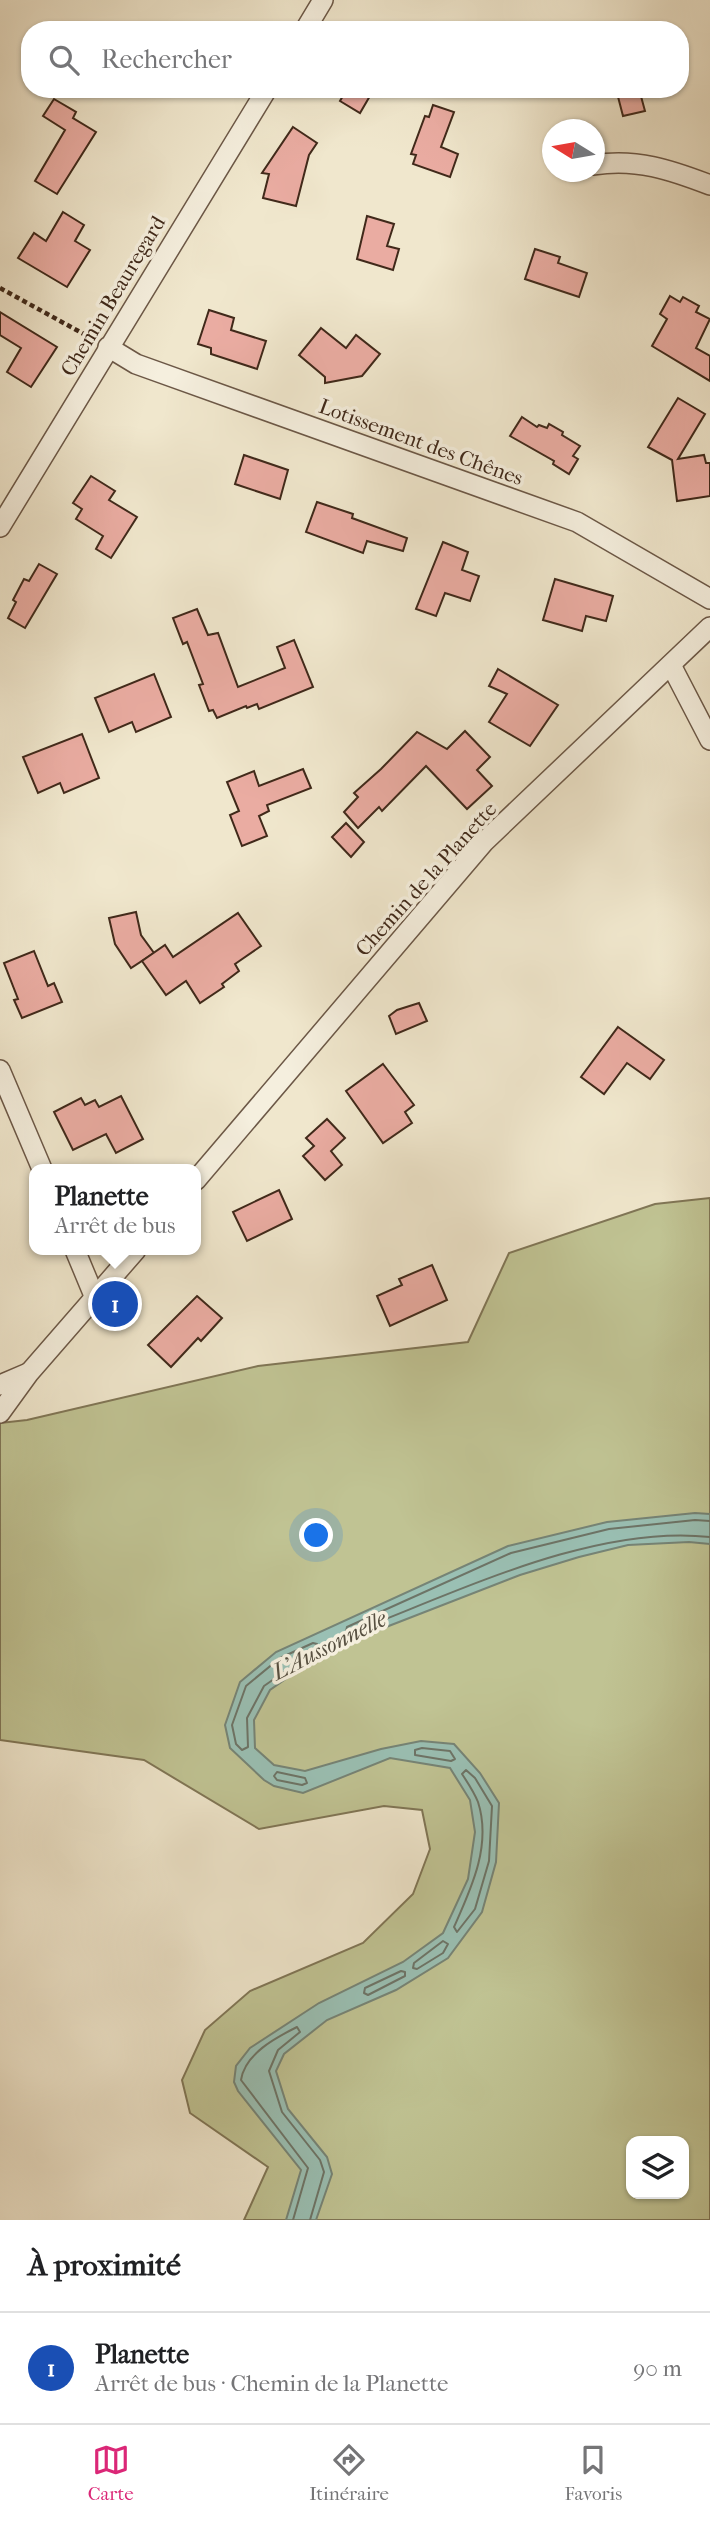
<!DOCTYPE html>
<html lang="fr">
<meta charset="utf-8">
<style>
body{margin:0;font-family:"IM FELL French Canon",serif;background:#f6f6f6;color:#202124}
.controls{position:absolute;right:21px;bottom:21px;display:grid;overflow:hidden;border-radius:14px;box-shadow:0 2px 5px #0004}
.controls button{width:63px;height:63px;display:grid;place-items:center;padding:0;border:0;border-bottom:2px solid #e0e0e0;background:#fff;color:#202124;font:35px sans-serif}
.compass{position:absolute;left:542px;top:119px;width:63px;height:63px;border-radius:50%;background:#fff;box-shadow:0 2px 5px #0004;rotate:281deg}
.you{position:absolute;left:317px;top:1536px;width:24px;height:24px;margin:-18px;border:5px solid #fff;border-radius:50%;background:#1a73e8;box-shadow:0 0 0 10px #1a73e833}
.badge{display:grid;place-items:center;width:46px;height:46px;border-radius:50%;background:#db2777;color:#fff;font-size:23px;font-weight:700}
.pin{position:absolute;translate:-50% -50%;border:4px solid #fff;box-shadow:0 2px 7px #0006}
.popup{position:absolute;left:29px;top:1164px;width:172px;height:91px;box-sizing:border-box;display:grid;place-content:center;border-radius:14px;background:#fff;filter:drop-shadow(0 2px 5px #0005);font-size:23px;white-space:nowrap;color:#757577}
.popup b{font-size:26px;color:#202124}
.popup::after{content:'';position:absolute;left:50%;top:100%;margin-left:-14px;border:14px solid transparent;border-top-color:#fff}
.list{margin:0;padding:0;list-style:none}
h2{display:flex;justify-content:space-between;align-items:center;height:91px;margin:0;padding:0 28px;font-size:30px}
h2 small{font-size:23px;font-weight:400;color:#757577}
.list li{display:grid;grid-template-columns:46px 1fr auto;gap:21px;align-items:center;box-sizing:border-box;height:112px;padding:0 28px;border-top:2px solid #e0e0e0}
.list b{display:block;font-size:26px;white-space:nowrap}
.list p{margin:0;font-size:23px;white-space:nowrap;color:#757577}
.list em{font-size:23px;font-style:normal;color:#757577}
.icon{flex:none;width:38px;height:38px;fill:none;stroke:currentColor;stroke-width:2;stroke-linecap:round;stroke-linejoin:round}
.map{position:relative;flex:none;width:710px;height:2220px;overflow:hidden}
.search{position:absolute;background:#fff;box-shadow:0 2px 5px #0004;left:21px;right:21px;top:21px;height:77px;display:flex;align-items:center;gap:18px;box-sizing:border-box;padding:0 24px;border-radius:28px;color:#757577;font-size:26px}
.sheet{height:203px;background:#fff}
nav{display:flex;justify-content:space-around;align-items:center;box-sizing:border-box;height:98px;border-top:2px solid #e0e0e0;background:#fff;font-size:19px;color:#757577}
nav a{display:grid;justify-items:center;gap:4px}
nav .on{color:#db2777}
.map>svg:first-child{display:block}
.green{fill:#c0c393;stroke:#807656;stroke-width:2;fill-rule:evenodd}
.water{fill:#9ac0b4;stroke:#768476;stroke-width:2}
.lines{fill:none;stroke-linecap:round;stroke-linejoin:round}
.shore{stroke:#6d7467;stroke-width:2}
.building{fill:#eaaca2;stroke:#40291a;stroke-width:2}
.street-casing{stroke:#6c5847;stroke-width:22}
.path{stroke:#40291a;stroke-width:4.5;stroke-dasharray:5 3.5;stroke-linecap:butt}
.street{stroke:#f5efde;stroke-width:19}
.labels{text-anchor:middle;stroke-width:7;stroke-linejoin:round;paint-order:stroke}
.street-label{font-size:21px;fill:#40291a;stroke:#f5efde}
.water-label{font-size:23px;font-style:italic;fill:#564f40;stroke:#f5efde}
</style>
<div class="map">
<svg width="710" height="2220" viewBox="0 0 710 2220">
<rect width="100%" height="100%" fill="#f0e7cd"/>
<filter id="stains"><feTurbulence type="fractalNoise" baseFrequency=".00286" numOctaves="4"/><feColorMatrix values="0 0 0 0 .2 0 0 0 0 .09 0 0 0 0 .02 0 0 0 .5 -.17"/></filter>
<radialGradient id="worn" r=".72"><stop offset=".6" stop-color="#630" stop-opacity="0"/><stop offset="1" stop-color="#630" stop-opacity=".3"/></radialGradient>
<path class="green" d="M710,1198V2220H244L268,2167L190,2113L182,2080L205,2030L250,1991L363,1943L413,1894L430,1849L422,1810L384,1806L259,1829L144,1760L0,1740V1423L27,1420L258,1366L468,1342L509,1253L655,1204ZM631,2141H684V2194H631Z"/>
<polygon class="water" points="695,1513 710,1514 710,1544 689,1542 628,1545 579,1557 520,1575 327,1650 270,1690 254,1720 255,1748 274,1765 305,1771 381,1749 421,1741 454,1744 480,1773 499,1803 496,1862 482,1912 448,1958 396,1990 327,2020 284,2054 276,2071 288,2109 327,2157 332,2174 316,2220 286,2220 301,2170 238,2091 234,2082 236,2066 250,2048 319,2003 403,1962 443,1933 468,1879 475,1832 470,1800 450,1768 390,1758 303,1793 274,1786 264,1780 230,1748 225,1725 240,1682 276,1652 508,1546 607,1522"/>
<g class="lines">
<g class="shore">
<path d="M710,1521L695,1520L609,1529L511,1553L347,1627L346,1631L350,1633C458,1592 594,1524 710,1537"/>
<polygon points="313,1643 317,1644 317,1649 264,1686 247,1718 248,1747 242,1750 236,1744 232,1725 246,1686 280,1658"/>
<polygon points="422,1748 450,1751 455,1759 451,1761 415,1755 415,1750"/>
<path d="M466,1770L475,1778L492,1806L489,1861L475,1909L457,1932L454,1927C471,1889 492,1845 478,1802C474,1792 468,1783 462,1774Z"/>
<polygon points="277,1772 305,1778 307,1783 302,1785 277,1780 274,1776"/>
<polygon points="443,1941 448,1944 443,1953 417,1969 413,1968 414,1963"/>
<polygon points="401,1971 405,1972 405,1976 368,1995 364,1993 365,1988"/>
<path d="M293,2220L308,2168L241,2080C245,2054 275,2038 297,2027L300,2032L278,2050L269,2071L282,2112L320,2160L324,2172L310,2220"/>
</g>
</g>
<g class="building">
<polygon points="347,89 374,89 360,113 340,101"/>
<polygon points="616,89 639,89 645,111 623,116"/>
<polygon points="54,99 76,112 73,118 96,132 57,194 35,181 65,130 43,116"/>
<polygon points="433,105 454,112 441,147 458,154 450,177 413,164 416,155 411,154 425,116 429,117"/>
<polygon points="293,127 317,143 309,155 296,206 263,198 269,174 262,173"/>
<polygon points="63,212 84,225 75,241 90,250 67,287 18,258 34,233 46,241"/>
<polygon points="367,216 394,224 387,246 399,249 393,270 357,259"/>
<polygon points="535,249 560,257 558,263 587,273 579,297 525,279"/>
<polygon points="670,296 680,302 683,297 699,306 696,312 710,319 696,348 710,356 710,381 652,346 667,319 660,314"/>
<polygon points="209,310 234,318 231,330 266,341 257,369 211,354 211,348 198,344"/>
<polygon points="0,312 57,347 31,387 7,372 21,348 0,335"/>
<polygon points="321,328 346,348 356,335 380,354 362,376 325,383 325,377 299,355"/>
<polygon points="678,398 705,414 678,459 704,455 706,463 710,463 710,496 677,501 672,460 648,447"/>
<polygon points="522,417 537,427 539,425 547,428 549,424 563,432 562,435 580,446 573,456 578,459 569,474 553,464 554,461 510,436"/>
<polygon points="244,455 288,470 280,499 235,484"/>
<polygon points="91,476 115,491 109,500 137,517 111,558 96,549 103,536 76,519 82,509 73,503"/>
<polygon points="317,502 353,514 352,518 407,538 403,551 367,541 363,553 306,532"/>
<polygon points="443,542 468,552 462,570 479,576 470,601 445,593 436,616 416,609"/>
<polygon points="39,564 57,574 25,628 8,618 16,602 13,600 24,579 29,581"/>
<polygon points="555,579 613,596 606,621 586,616 582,631 543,620"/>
<polygon points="197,609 208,635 218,633 238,687 285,668 277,647 294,640 313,687 259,709 257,704 247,708 246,706 217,718 213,710 209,711 199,685 203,684 187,642 183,644 173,618"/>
<polygon points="498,669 558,705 530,746 489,722 507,694 489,686"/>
<polygon points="154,674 171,717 136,732 132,722 109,732 95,698"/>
<polygon points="465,731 490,757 477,770 492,786 467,809 426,766 382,811 379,807 358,828 344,812 358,797 354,793 381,769 417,732 447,749"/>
<polygon points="82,734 99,778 64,793 60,783 38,793 23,757"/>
<polygon points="303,769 311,788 267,805 269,811 259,816 267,836 242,846 230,815 239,811 227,782 254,771 259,786"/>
<polygon points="346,823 364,842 351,857 332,837"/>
<polygon points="136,912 141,935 154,953 131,968 115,944 109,918"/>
<polygon points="238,913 261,946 235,964 239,971 222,984 224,987 200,1003 186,981 166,995 142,961 165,945 173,957"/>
<polygon points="34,951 48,986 54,983 62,1002 22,1018 14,1000 18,999 4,963"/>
<polygon points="419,1003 427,1021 396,1034 389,1016 397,1010"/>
<polygon points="618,1027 664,1060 650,1079 627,1063 604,1094 581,1077"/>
<polygon points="383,1064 414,1105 405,1112 412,1123 383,1143 346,1091"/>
<polygon points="121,1096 143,1139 116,1153 106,1134 73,1150 54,1112 81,1098 85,1105 95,1100 99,1107"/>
<polygon points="327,1119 345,1138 331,1151 342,1165 325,1180 303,1156 314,1146 306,1138"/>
<polygon points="279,1190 292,1219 247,1241 233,1212"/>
<polygon points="432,1265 447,1300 390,1326 377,1296 402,1285 399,1279"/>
<polygon points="197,1296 222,1318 201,1341 198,1338 171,1367 148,1345"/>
</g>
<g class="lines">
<defs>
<g id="street">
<polyline points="305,30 323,0"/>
<path d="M594,165C636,158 671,170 710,185"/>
<polyline points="108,347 136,364 577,522 710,599"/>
<polyline points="0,527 267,89"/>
<polyline points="671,665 710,740"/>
<polyline points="0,1070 42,1169"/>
<polyline points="196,1180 484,842 710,627"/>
<polyline points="75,1250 95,1298"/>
<polyline points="0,1385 28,1373"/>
<polyline points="0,1413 29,1373 136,1250"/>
</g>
</defs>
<use href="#street" class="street-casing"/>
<polyline class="path" points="0,288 91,338"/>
<use href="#street" class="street"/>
</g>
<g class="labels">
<g class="street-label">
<text transform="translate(113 296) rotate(-59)" y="7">Chemin Beauregard</text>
<text transform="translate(421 442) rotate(20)" y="7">Lotissement des Chênes</text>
<text transform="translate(426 879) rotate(-48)" y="7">Chemin de la Planette</text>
</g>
<g class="water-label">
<text transform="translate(329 1645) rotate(-27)" y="8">L'Aussonnelle</text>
</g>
</g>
<rect width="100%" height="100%" filter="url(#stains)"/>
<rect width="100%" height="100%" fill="url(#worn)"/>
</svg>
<div class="controls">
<button><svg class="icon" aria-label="layers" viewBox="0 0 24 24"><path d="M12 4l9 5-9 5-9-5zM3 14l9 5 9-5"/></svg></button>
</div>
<svg class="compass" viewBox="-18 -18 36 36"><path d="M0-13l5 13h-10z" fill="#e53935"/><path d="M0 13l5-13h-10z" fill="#757577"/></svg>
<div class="you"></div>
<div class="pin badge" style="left:115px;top:1304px;background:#1a4fb4">1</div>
<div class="popup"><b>Planette</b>Arrêt de bus</div>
<div class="search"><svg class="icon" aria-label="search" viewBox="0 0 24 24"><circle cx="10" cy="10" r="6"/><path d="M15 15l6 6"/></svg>Rechercher</div>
</div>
<section class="sheet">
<h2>À proximité<small></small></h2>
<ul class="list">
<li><span class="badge" style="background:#1a4fb4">1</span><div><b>Planette</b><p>Arrêt de bus · Chemin de la Planette</p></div><em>90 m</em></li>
</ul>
</section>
<nav>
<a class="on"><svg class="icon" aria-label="map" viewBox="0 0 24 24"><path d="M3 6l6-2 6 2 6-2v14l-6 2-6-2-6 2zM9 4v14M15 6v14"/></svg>Carte</a>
<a><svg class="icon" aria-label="directions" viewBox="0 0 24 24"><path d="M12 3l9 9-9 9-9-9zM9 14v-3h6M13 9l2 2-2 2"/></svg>Itinéraire</a>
<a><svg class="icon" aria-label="saved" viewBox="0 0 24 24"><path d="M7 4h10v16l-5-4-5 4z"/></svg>Favoris</a>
</nav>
